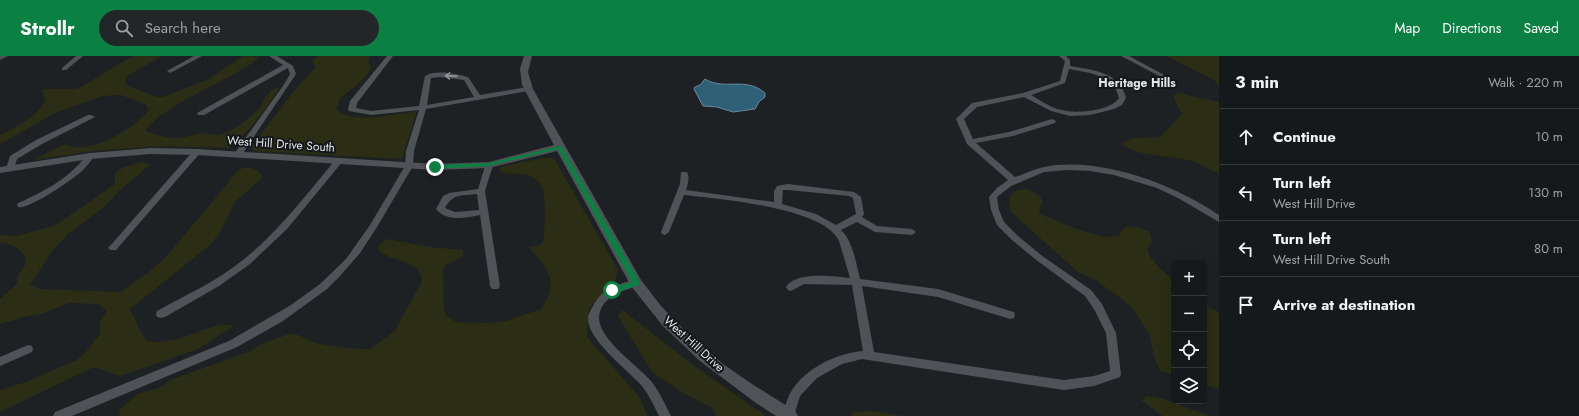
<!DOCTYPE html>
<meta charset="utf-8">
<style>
body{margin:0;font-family:Jost,sans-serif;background:#232628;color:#f1f3f6}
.controls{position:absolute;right:12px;bottom:12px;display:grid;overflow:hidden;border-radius:6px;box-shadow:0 4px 16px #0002}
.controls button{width:36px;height:36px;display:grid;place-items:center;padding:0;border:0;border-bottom:1px solid #35383a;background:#16191b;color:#f1f3f6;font:20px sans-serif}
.stop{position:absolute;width:12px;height:12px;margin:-9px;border:3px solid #0b8043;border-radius:50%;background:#fff}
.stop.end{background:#0b8043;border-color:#fff;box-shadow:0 1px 4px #0008}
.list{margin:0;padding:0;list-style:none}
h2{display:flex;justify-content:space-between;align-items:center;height:52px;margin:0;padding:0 16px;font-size:17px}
h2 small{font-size:13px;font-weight:400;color:#9ea0a3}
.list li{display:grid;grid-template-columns:26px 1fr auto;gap:12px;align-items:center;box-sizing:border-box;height:56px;padding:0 16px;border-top:1px solid #35383a}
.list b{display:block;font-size:15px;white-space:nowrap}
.list p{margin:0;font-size:13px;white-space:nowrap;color:#9ea0a3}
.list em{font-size:13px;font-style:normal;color:#9ea0a3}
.icon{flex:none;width:22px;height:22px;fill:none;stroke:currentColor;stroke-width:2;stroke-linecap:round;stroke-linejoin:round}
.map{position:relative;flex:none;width:1219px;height:360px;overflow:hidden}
header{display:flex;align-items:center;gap:24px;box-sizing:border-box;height:56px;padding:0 20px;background:#0b8043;color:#fff}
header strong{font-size:19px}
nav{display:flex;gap:22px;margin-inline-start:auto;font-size:14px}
.search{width:280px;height:36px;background:#232628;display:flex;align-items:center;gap:10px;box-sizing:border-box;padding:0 14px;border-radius:22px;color:#9ea0a3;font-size:15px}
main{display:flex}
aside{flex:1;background:#16191b}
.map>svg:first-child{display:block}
.green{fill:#2b2e14}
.water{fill:#2e6178;stroke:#65899a}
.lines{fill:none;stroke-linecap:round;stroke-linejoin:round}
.minor{fill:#4f5256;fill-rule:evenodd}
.tertiary{fill:#4f5256;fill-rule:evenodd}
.oneway{stroke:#929598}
.route{fill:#0b8043}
.labels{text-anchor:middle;stroke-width:4;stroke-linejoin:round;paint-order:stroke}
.far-quarter-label{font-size:12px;font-weight:bold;fill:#e4e6e8;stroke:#15181b}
.street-label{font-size:12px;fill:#e4e6e8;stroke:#15181b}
</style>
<header>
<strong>Strollr</strong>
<div class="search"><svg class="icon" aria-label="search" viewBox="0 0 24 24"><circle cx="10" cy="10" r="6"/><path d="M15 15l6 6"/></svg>Search here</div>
<nav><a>Map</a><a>Directions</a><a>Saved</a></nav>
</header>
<main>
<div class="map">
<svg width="1219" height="360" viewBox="0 0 1219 360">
<rect width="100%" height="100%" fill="#1e2124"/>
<g class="green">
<path d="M133,0H162L127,20L125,27L128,30L157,41H163L207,24L243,0L259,1C254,8 243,12 236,17C208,33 167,49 146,73V75C158,80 172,83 185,81C191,80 195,78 200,77C206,77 211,79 216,79C231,78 247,64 258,54C266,45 265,34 280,31C267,53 248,76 229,92L160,90L92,95L33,104L65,88C86,102 138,71 149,53L145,48L121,39L102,40L55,57L0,88V79C16,71 37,61 46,44L42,36L44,33H72L79,32Z"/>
<path d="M318,0H370L368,6L371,11L367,19L359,27L341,41L336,53C352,69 396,58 417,55L402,103L254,95L251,91L294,35L315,12V9L312,5Z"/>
<polygon points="1166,0 1219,0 1219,29 1214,24"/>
<path d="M1178,37L1219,46V118C1209,113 1200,107 1188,104C1169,100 1136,100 1122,88C1129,80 1149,82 1158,81L1162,79L1182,58L1175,45L1174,39Z"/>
<path d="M543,102H554L618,214L615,224L589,252L587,281L641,343L647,360H120L119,354L138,338L161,331L170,324L251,295L259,289L289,278L298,279L315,287L346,292L370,293L395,275L421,227C425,202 386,207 377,192L381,187L388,183L429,191L463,194V200L446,209L443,215L444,253L447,260L456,266L486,267L506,265L541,253C560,225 548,212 528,191L536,190L543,187C545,177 546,140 542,131C540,127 534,121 530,120C520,116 509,120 500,115V111Z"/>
<path d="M143,106L150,109L121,133L104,151L68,178L52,195L30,229L40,233L120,236L148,217L166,201L228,127C236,111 251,104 263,121L235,146L219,178L211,188L130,253L140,275L147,285C171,290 193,276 216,270C222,268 229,269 235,269L198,293L120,320L94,311L0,356V334L26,326L77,304L85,297L100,278V266L107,255L99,248L69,247L41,258L23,261L0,268V243L17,228C17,213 21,219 25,209C30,197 10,186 0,186V179L17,180L56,169L115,128V117C123,110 132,109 143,106Z"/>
<path d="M1027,133C1034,136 1040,138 1043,146L1039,153L1040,158C1061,166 1098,185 1119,180C1124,165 1140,171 1150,176L1152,185C1151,187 1148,191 1148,193C1147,203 1168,219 1174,225V319L1160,315L1154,301L1150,279L1131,250L1097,225L1078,216L1011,156C1008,140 1009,134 1027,133Z"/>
<polygon points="1204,248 1219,257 1219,333 1204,329"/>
<polygon points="622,254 696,311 766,360 717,360 711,351 685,338 652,316 618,260"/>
<polygon points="1148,340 1161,342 1210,360 1163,360 1141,344"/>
<polygon points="873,355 903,360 852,360 853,356"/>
</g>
<path class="water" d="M705,23C725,35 745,20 765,37V41L759,46L755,53L733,56L717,51L703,50L694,33L695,31L700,29Z"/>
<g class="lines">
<g class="minor">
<polygon points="0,0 8,0 0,4"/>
<polygon points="76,0 83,0 66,14 62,14 62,12"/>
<polygon points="194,0 202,0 172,16 170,17 167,15"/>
<polygon points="269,0 277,0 293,10 296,18 241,100 235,100 234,98 285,27 290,18 288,12 204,59 198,59 197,57 283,9"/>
<path d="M387,0H393L357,47L356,52L371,55L419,50L425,20C435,13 457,18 468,21L480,39L528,31L531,33L528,35L426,53L414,95L413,110L377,171L360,197L340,220L327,233L283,265L237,291L72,360H53L55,356L229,285L291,249L320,228L346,203L370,169L405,110L406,95L419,54L371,59L349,55L348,53L350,45ZM440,21L464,24L474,41L427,49L431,22Z"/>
<path d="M1059,0H1066L1070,4V10C1093,14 1120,16 1126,42L1122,49L1114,53L1090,59L1070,60L1051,55L1024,41L977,51L964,63L973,83L1009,76L1052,63L1056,65L1055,67L1013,80L976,87L1015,121C1024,118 1034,113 1044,111C1100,100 1173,128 1219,159V166L1178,142L1157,132L1114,119L1090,115L1068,114L1044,116L1011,130L997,141L999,154L1004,166L1018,180L1041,199L1091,234L1102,248L1116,277L1121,318L1120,321L1094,330L1064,334L862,303L842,308L817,322L800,340L794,360H784C785,322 829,298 863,295L852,229L804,228L791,235L788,234L786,231C796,215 833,220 850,222L839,185C824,151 718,143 684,139L669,176L665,179L662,178L661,176L680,128L681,116H687C690,122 688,128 686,134L774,146V135L777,130L788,128L854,136L861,141L864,158L862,161L877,170L912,173L916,176L912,179L875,176L857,166L841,174C853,185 856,207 860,223L938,233L1014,256L1015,259L1014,262L1010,263L938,241L862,230L874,296L1064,324L1094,320L1110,315L1106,277L1094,253L1085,240L1035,203L1012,184L997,169L991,154L989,141L997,132L1008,124L967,88L956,63L972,47L1023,37L1060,25L1065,5ZM1069,13C1090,17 1114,19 1119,42C1111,55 1076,58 1062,54C1051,52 1041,45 1031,39L1065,27ZM783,134H788L849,140L853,142L856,158L836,169L816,158L782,148Z"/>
<polygon points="1121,0 1129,0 1168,21 1167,22 1163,22"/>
<polygon points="88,59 91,59 95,61 42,88 17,103 13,115 10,115 6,113 10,100 36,84"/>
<polygon points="194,94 200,94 201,96 116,194 110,194 108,192 110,190"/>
<path d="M87,98H93L94,100C91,105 87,110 82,115C73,123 29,154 18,151L17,149L18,147C43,136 72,121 87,98Z"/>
<path d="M336,103H339L343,105L287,173L250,208L219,230L165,261L161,262L157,261L156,258L157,255C186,239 217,225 243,204C279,175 307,138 336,103Z"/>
<path d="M486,107H492L493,109L485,135L500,230L498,233H492L490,230L480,159C466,162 446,166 436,153L443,140L449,137L478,133ZM477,138L479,154L455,156L445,152C453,137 462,140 477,138Z"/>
<path d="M636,223L639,224L641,227L639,230C625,234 608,238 601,253C589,278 637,308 651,325C659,335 665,348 671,360H659C654,350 649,339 642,330C629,315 586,283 588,261C589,257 591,253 593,250C601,233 619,228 636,223Z"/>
<polygon points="28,289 32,290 33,293 32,296 0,310 0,301"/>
</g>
<polygon class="tertiary" points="524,0 532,0 528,16 533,33 641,224 661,250 684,274 723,308 752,328 795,355 798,360 776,360 756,347 700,305 663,270 631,230 557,95 489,112 435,114 197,99 151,98 90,103 0,117 0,111 90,97 151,92 197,93 435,108 489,106 554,89 522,29 520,13"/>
</g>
<defs><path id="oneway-shaft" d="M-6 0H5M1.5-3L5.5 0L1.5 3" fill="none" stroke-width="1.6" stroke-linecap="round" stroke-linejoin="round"/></defs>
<use class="oneway" href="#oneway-shaft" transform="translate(451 20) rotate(-176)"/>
<polygon class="route" points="560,90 562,91 639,225 639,229 612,237 610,236 610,233 632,226 558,93 489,110 435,113 432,111 435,109 489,107"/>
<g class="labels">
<g class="far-quarter-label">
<text x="1137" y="31">Heritage Hills</text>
</g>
<g class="street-label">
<text transform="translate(281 88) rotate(4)" y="4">West Hill Drive South</text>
<text transform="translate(694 288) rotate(42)" y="4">West Hill Drive</text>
</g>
</g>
</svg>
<div class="controls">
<button>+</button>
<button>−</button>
<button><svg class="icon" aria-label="locate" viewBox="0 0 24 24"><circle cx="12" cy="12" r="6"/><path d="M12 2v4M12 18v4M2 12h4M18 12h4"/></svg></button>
<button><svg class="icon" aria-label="layers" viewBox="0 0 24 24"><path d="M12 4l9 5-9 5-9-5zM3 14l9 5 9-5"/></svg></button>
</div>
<div class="stop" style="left:612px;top:234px"></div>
<div class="stop end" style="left:435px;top:111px"></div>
</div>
<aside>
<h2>3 min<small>Walk · 220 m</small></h2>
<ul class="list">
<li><svg class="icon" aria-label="ahead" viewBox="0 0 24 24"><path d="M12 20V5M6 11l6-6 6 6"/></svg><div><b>Continue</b></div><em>10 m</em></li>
<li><svg class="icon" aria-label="left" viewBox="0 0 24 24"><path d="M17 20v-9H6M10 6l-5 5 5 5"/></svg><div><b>Turn left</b><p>West Hill Drive</p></div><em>130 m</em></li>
<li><svg class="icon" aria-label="left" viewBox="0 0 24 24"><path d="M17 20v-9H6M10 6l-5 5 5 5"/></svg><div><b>Turn left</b><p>West Hill Drive South</p></div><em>80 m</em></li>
<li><svg class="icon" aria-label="arrive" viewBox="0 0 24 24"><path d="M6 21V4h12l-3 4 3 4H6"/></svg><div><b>Arrive at destination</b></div></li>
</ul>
</aside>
</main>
